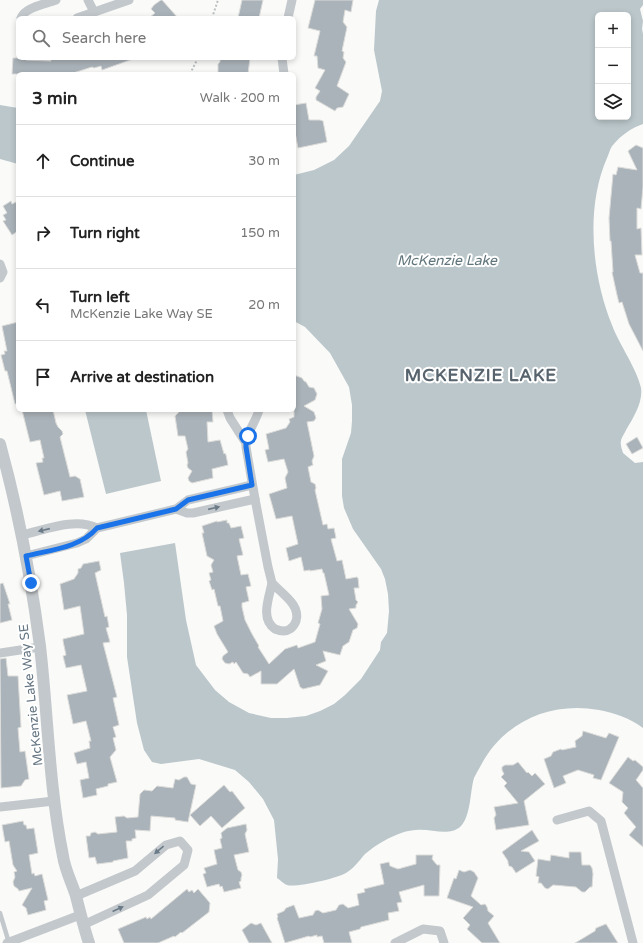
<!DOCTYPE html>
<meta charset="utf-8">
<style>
body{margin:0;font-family:"Varela Round",sans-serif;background:#f2f2f2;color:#222}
.controls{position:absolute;right:12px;top:12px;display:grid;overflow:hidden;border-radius:6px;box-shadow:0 2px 6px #0003}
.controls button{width:36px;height:36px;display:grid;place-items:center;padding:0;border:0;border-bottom:1px solid #e0e0e0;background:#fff;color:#222;font:20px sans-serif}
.stop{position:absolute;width:12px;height:12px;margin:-9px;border:3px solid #1a73e8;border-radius:50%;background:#fff}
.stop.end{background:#1a73e8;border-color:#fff;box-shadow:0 1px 4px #0008}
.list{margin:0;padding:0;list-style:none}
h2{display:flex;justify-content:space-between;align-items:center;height:52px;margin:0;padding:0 16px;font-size:17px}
h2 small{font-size:13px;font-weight:400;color:#767676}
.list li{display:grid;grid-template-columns:26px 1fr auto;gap:12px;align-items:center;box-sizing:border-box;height:72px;padding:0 16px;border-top:1px solid #e0e0e0}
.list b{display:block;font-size:15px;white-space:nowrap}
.list p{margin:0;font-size:13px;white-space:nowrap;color:#767676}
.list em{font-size:13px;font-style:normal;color:#767676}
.icon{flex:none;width:22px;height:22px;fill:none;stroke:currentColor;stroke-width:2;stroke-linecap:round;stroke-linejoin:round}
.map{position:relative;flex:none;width:643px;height:943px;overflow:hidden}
.search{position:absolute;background:#fff;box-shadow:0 2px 6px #0003;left:16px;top:16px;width:280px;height:44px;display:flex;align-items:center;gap:10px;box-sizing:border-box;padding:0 14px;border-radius:6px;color:#767676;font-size:15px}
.panel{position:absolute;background:#fff;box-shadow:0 2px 6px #0003;left:16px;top:72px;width:280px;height:340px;border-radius:6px}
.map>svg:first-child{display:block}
.water{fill:#bbc7cb;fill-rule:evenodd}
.building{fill:#aab3b9;stroke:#dcdcda}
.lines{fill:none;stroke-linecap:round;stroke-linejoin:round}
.path{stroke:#bbbfc2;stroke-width:2;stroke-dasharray:2 2;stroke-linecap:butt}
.service{stroke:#c3c8cc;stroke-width:4.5}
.minor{stroke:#c3c8cc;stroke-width:9}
.tertiary{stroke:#c3c8cc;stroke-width:12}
.oneway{fill:#6a7a87}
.route{stroke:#1a73e8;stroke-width:5}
.labels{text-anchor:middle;stroke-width:4;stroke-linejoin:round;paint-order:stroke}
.street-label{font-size:13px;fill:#657683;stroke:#fff}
.water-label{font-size:14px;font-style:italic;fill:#60757c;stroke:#fff}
.district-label{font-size:17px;font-weight:bold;letter-spacing:1px;fill:#57646e;stroke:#fff}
</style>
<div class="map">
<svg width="643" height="943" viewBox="0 0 643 943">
<rect width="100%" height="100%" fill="#fafaf8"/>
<g class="water">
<path d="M379,0H643V5L640,9L643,21L642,29L643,34V124C633,127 620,136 613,145C610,148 609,154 607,158C585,208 592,276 612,325C619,344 637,369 641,388C643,403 633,418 626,430C625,433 621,438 621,441C620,444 622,450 623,453L635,463L643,462V728C630,718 615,713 599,710C550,701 503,722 480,767C478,770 476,774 474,778C470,791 471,817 460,827C448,837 430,828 416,830C412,830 408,831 404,832C389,837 377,844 365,854C359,861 354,868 346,873C338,878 296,888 287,885C284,884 280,880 277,878L278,859L274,820L263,799L249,782L235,770L199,759L161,764L152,762L144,750L137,723L127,657V615L124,583L120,553L175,543L186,620L196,665L215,690L229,702L249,713L271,718H287L306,716L320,711L334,704L345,695L361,679L380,650L381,642L387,633L389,611L388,594L385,579L381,569L353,529L344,508L342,496V459L351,433L352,421V405L349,387L330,353L305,327L294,321V175L314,170L334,160L349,146L380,101L382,91L374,50L376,11ZM598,15H628V117H598Z"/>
<polygon points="0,105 18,108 18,164 0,159"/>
<polygon points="85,410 146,410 161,481 106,494"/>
</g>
<g class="building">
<polygon points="161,0 162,0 178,18 149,18 155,13 151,9 154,5"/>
<polygon points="242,0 263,0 259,18 238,18"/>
<polygon points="315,0 353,0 351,12 345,10 343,22 347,27 342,51 344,52 343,58 346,62 337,86 349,94 343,107 337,108 335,111 316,100 316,97 320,91 315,88 325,70 318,68 317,56 314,56 320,31 308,28"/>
<polygon points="13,58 26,58 26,60 51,61 50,58 133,58 133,59 102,70 101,66 94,68 92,67 70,74 12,74"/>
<polygon points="220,58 250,58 248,74 218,74 218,64 220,62"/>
<polygon points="306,103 309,120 320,120 323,121 327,142 298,148 294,127 294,105"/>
<polygon points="636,145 643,148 643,187 641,209 637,208 637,229 641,228 642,255 635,255 640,273 643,273 643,351 629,324 622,302 619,303 617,295 612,272 613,272 611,241 610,241 609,218 613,174 616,175 618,167 637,170 628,151"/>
<polygon points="11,201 12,204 18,201 18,231 12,235 3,221 6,220 3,215 7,213 3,206"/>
<polygon points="18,322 18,403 15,404 7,371 5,371 1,355 5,354 4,351 7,351 2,326"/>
<polygon points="294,375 302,378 304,381 306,382 309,387 314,388 317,394 315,400 304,406 314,412 316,418 314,421 307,422 314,456 312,461 313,465 308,467 311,482 315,484 316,488 315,490 323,525 327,524 328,529 334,528 336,538 331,539 337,561 342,560 346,579 357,577 358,578 359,588 354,588 356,600 358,602 356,605 356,608 349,609 358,624 357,628 353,630 349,642 343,646 340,655 323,651 326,661 316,665 328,671 320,685 303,689 300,687 294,669 277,684 261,684 261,671 250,677 248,674 243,673 236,662 234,664 233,662 229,664 225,663 222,659 223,656 228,652 217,634 214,626 223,621 220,606 218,606 214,589 212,590 209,581 211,580 209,573 213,572 211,565 214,560 207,556 202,533 204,533 202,526 217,521 217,522 227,520 227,523 229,523 231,528 241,526 244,538 239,539 243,555 237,556 241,575 248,574 251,586 246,587 249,601 242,603 242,607 245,620 252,634 259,646 258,647 269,664 285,649 297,645 298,648 315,642 320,624 318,623 322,609 321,596 329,595 324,573 323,573 322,569 310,571 310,570 304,571 301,557 289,561 286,548 298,544 292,516 276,519 269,494 287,488 285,478 288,472 284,459 268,462 265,450 269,449 266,434 286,428 290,422 289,419 294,417"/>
<polygon points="22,410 53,410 56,423 58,427 62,431 63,434 60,437 70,477 75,476 80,479 84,497 62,501 60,491 44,495 36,463 43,462 42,458 44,458 40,440 30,442"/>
<polygon points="201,410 212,410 213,422 207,422 208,442 220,440 224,454 225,453 226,455 228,465 212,469 213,478 192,483 189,481 188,478 192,471 188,468 187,465 188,463 186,452 188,449 185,436 178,436 175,416 180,411"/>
<polygon points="637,437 643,448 632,454 626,444"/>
<polygon points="99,561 101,570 95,573 105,617 107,616 109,627 106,628 110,642 103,643 117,697 113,698 119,725 113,727 116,737 113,738 116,750 110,757 117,782 108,784 108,786 96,789 97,795 83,798 80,780 89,778 86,762 77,764 74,753 90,748 89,741 91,741 86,721 73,724 67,695 87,691 81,665 66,668 63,656 66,655 63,641 63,639 84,634 80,606 64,610 60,584 74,579 78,573 78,569 81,568 83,564"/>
<polygon points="3,583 10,604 8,604 12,620 0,623 0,584"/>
<polygon points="6,658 8,676 18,676 21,727 18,728 20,752 25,751 29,779 25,780 21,786 1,788 0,659"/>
<polygon points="583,731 606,738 609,733 619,737 601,780 593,778 594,775 578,770 563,776 566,783 554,788 544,759 551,756 553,752 561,749 562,750 576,747 575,741 582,736"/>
<polygon points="628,757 633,761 635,760 643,767 643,770 636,780 643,788 643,847 629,835 636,827 624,813 628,808 622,802 623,792 609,783"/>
<polygon points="518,762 527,773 528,772 532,776 535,773 545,784 524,801 529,825 496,830 494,818 496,815 494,807 518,803 504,786 507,783 501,777 504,774 502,770 502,767 505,765 513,765"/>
<polygon points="184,777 187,777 191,784 196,785 188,822 175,820 175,818 151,816 150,831 135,830 136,838 132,839 132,841 126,841 128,858 113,861 113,862 97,864 95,857 89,858 86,836 90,836 91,833 95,832 98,834 117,832 115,817 124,816 127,818 138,817 140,794 144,790 152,791 157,786 173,788 175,779 179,780"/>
<polygon points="224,785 230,792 232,791 245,808 222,828 211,816 200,826 190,815"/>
<polygon points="23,821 24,825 26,825 27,829 34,828 38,853 29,855 32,874 34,873 35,876 42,874 48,900 44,901 46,910 28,915 26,908 22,905 32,888 19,891 18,889 14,886 13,882 15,877 14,872 17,871 13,865 9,841 5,842 2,825"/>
<polygon points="246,824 247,830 245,834 249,852 234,855 238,870 241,872 242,875 241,878 241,881 239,882 241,888 224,892 222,886 220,887 219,884 207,887 203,874 206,873 204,868 217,864 214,850 222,848 220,839 222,838 221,833 227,828"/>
<polygon points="532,830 539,841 521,851 529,852 535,861 516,873 512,867 509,866 508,863 508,861 502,852"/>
<polygon points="569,852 581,852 582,865 590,865 592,868 593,874 592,887 590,887 585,892 582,892 576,887 553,885 548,889 545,888 541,883 538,883 539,877 536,876 538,859 550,861 551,855 569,858"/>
<polygon points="416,855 433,855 432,859 437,865 440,865 439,896 424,896 424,885 399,892 402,902 397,903 399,911 388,913 389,920 361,927 360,929 349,932 352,943 324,943 322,936 317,937 317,935 310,937 309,936 285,943 277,918 278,917 277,914 284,911 286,908 294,905 299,918 313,915 315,911 318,910 323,913 336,910 339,905 343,904 348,908 359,905 357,894 365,892 364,889 384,884 380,864 389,862 390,866 398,869 416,864"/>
<polygon points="459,870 464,872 470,870 474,872 478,878 471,896 481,905 485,904 487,907 488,911 494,916 488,923 500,943 482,943 467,929 470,925 463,918 473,907 447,898 454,878 456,879"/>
<polygon points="187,889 189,892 192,890 194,893 198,889 210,903 209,912 182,933 181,932 175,937 174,936 158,943 124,943 118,929 146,917 147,919 150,917 151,919"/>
<polygon points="251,923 256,925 261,923 272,943 249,943 242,930"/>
<polygon points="606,924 618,943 575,943 595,931 596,928"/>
</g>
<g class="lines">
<g class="path">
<polyline points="212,18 218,0"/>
<polyline points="190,74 198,58"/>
</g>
<polyline class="service" points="0,913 9,943"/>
<g class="minor">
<polyline points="88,0 94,12"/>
<path d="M21,18C25,7 46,4 56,0"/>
<polyline points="77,18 129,0"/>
<polyline points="288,18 292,0"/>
<polyline points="282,58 284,74"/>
<polyline points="0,264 3,272 0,278"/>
<polyline points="227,410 230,418 246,443"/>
<path d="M259,410C256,422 245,434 246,447L255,499L268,567L272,583"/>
<polyline points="176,509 187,513 193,513 255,499"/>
<path d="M22,535C45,530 75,517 97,528"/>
<polyline points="26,556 77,543 86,539 97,528 176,509 188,500 252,485"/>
<path d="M272,583C282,594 301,605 296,621C295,624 293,627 290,629C286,632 280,631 275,629C260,619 269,598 272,583Z"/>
<polyline points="0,653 40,647"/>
<polyline points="0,807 54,801"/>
<polyline points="557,820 589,811 601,821 633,943"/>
<polyline points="76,896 135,871 166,845 180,841 188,850 184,865 148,895 83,925"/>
<polyline points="7,943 80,915"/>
<polyline points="395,943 423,929 440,931 444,943"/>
</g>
<path class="tertiary" d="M0,444C18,510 31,577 40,646C48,716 49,787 63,856C65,870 72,883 76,896C80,912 84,928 89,943"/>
</g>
<defs><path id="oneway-solid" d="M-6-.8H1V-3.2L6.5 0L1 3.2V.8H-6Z"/></defs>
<g class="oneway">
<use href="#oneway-solid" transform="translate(214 508) rotate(-13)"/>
<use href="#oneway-solid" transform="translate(44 530) rotate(167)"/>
<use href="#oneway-solid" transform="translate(159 850) rotate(140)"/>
<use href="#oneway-solid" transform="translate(118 909) rotate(-25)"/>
</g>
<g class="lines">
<path class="route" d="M31,583L26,556C50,550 80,548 97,528L176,509L188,500L252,485L246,447V442L248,436"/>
</g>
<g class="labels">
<g class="street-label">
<text transform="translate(30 695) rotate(-96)" y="5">McKenzie Lake Way SE</text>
</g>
<g class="water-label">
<text x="447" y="265">McKenzie Lake</text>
</g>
<g class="district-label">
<text x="481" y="381">MCKENZIE LAKE</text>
</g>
</g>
</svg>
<div class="controls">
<button>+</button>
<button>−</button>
<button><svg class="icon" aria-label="layers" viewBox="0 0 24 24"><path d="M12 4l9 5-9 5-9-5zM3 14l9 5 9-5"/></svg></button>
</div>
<div class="stop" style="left:248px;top:436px"></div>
<div class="stop end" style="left:31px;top:583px"></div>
<div class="search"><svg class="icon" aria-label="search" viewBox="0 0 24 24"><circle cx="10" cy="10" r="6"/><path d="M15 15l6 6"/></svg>Search here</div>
<section class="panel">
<h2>3 min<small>Walk · 200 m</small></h2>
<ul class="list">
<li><svg class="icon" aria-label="ahead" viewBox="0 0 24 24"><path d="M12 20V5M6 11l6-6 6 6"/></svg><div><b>Continue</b></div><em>30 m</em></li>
<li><svg class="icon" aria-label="right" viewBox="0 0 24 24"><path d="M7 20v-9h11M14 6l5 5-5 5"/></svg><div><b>Turn right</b></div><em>150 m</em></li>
<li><svg class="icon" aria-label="left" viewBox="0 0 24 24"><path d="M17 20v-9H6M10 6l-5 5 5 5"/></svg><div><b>Turn left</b><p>McKenzie Lake Way SE</p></div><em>20 m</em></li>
<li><svg class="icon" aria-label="arrive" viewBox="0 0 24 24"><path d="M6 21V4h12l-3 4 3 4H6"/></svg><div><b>Arrive at destination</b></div></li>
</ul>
</section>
</div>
